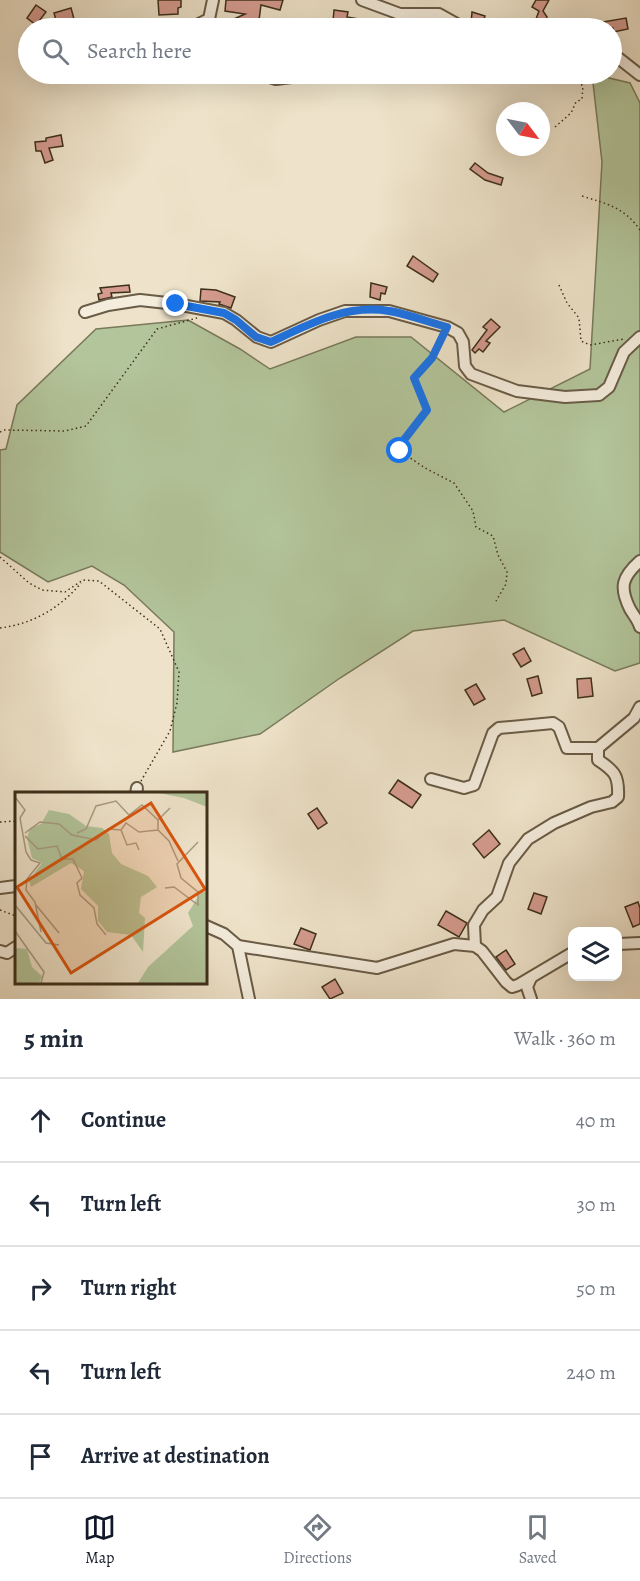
<!DOCTYPE html>
<meta charset="utf-8">
<style>
body{margin:0;font-family:Alegreya,serif;background:#f6f6f7;color:#1f2937}
.controls{position:absolute;right:18px;bottom:18px;display:grid;overflow:hidden;border-radius:12px;box-shadow:0 6px 24px #0002}
.controls button{width:54px;height:54px;display:grid;place-items:center;padding:0;border:0;border-bottom:2px solid #e0e1e3;background:#fff;color:#1f2937;font:30px sans-serif}
.compass{position:absolute;left:496px;top:102px;width:54px;height:54px;border-radius:50%;background:#fff;box-shadow:0 6px 24px #0002;rotate:122deg}
.stop{position:absolute;width:18px;height:18px;margin:-14px;border:4px solid #1a73e8;border-radius:50%;background:#fff}
.stop.end{background:#1a73e8;border-color:#fff;box-shadow:0 2px 6px #0008}
.list{margin:0;padding:0;list-style:none}
h2{display:flex;justify-content:space-between;align-items:center;height:78px;margin:0;padding:0 24px;font-size:26px}
h2 small{font-size:20px;font-weight:400;color:#747a83}
.list li{display:grid;grid-template-columns:39px 1fr auto;gap:18px;align-items:center;box-sizing:border-box;height:84px;padding:0 24px;border-top:2px solid #e0e1e3}
.list b{display:block;font-size:22px;white-space:nowrap}
.list em{font-size:20px;font-style:normal;color:#747a83}
.icon{flex:none;width:33px;height:33px;fill:none;stroke:currentColor;stroke-width:2;stroke-linecap:round;stroke-linejoin:round}
.map{position:relative;flex:none;width:640px;height:999px;overflow:hidden}
.search{position:absolute;background:#fff;box-shadow:0 6px 24px #0002;left:18px;right:18px;top:18px;height:66px;display:flex;align-items:center;gap:15px;box-sizing:border-box;padding:0 21px;border-radius:33px;color:#747a83;font-size:22px}
.sheet{height:498px;background:#fff}
nav{display:flex;justify-content:space-around;align-items:center;box-sizing:border-box;height:84px;border-top:2px solid #e0e1e3;background:#fff;font-size:16px;color:#747a83}
nav a{display:grid;justify-items:center;gap:3px}
nav .on{color:#111827}
.map>svg:first-child{display:block}
.green{fill:#b3c59b;stroke:#787a5b;stroke-width:1.5}
.building{fill:#d49b8e;stroke:#3e2f1b;stroke-width:1.5}
.lines{fill:none;stroke-linecap:round;stroke-linejoin:round}
.minor-casing{stroke:#6a5c47;stroke-width:14}
.path{stroke:#3e2f1b;stroke-width:1.5;stroke-dasharray:1.5 3;stroke-linecap:butt}
.minor{stroke:#f4eddd;stroke-width:10}
.route{stroke:#1a73e8;stroke-width:8}
.inset-road{fill:none;stroke:#a89b84;stroke-width:1.5}
.view{fill:#d7550e;fill-opacity:0.15;stroke:#d7550e;stroke-width:3}
.inset-edge{fill:none;stroke:#3e2f1b;stroke-width:3}
</style>
<div class="map">
<svg width="640" height="999" viewBox="0 0 640 999">
<rect width="100%" height="100%" fill="#eee3ca"/>
<filter id="stains"><feTurbulence type="fractalNoise" baseFrequency=".00333" numOctaves="4"/><feColorMatrix values="0 0 0 0 .2 0 0 0 0 .09 0 0 0 0 .02 0 0 0 .5 -.17"/></filter>
<radialGradient id="worn" r=".72"><stop offset=".6" stop-color="#630" stop-opacity="0"/><stop offset="1" stop-color="#630" stop-opacity=".3"/></radialGradient>
<polygon class="green" points="592,74 630,83 640,103 640,663 615,671 504,620 413,631 340,678 260,734 173,752 174,632 124,585 92,566 48,582 0,552 0,450 6,449 17,405 96,329 188,320 240,349 270,369 356,337 411,337 504,412 590,369 602,162"/>
<g class="building">
<polygon points="158,0 181,0 181,7 178,8 178,14 159,15"/>
<polygon points="226,0 283,0 280,10 261,5 258,28 236,26 237,28 214,28 245,14 225,11"/>
<polygon points="536,0 549,0 543,11 547,17 546,28 539,28 536,19 539,11 532,7"/>
<polygon points="36,5 46,12 36,25 27,18"/>
<polygon points="71,8 74,19 57,24 54,13"/>
<polygon points="334,10 348,12 347,17 366,20 365,26 360,25 359,28 352,27 353,24 333,21"/>
<polygon points="472,12 485,16 483,22 495,28 484,28 471,24"/>
<polygon points="626,18 628,29 613,32 613,28 586,28 586,25"/>
<polygon points="61,135 63,146 49,148 53,160 45,163 41,151 36,151 35,142 46,141 46,138"/>
<polygon points="475,163 488,173 503,178 501,185 485,180 470,169"/>
<polygon points="413,256 438,274 433,282 407,266"/>
<polygon points="371,283 387,287 385,294 381,293 380,300 370,297"/>
<polygon points="129,285 130,292 111,293 112,297 99,300 98,294 102,293 100,288"/>
<polygon points="201,289 216,290 235,297 231,308 219,304 220,302 200,301"/>
<polygon points="491,319 500,327 486,341 490,343 483,352 479,349 475,353 472,350 487,330 483,327"/>
<polygon points="524,648 531,661 521,667 513,654"/>
<polygon points="538,676 542,693 532,696 527,679"/>
<polygon points="591,678 593,696 578,698 577,679"/>
<polygon points="476,684 485,699 474,705 465,690"/>
<polygon points="398,780 421,795 412,808 389,793"/>
<polygon points="317,808 327,823 318,829 308,814"/>
<polygon points="489,830 500,844 484,858 473,844"/>
<polygon points="534,893 547,897 541,914 528,909"/>
<polygon points="638,902 640,908 640,924 633,927 625,907"/>
<polygon points="446,911 467,923 459,937 438,925"/>
<polygon points="301,928 316,934 310,950 294,944"/>
<polygon points="506,950 515,964 506,970 496,957"/>
<polygon points="335,979 343,993 330,999 322,987"/>
</g>
<g class="lines">
<defs>
<g id="minor">
<polyline points="362,0 400,14 439,14 464,28"/>
<polyline points="191,28 209,19 213,0"/>
<polyline points="612,53 640,75"/>
<polyline points="261,74 276,79 315,74"/>
<polyline points="85,312 108,305 140,300 176,304 224,313 236,320 257,337 271,342 319,320 345,311 389,311 447,327 458,333 463,342 465,366 471,374 517,391 565,397 599,395 609,387 624,352 640,337"/>
<path d="M640,561C622,577 619,587 630,609C634,616 638,620 640,627"/>
<polyline points="431,779 464,788 474,785 493,733 499,728 553,723 559,727 567,748 598,748"/>
<polyline points="136,794 137,788"/>
<polyline points="0,888 16,886"/>
<polyline points="206,926 224,934 238,946 249,999"/>
<polyline points="618,944 640,943"/>
<polyline points="238,946 377,968 454,944 475,946 482,951 506,982 512,987 518,985 572,953"/>
<path d="M475,946L474,925L483,910L497,897L509,863L528,839L554,823L591,807L612,802L618,797C619,776 615,771 598,760V748L634,718L640,707"/>
<polyline points="0,951 7,953 16,947"/>
<polyline points="531,978 527,987 531,999"/>
</g>
</defs>
<use href="#minor" class="minor-casing"/>
<g class="path">
<polyline points="555,127 571,113 576,102 582,99 583,86 574,78 575,74"/>
<path d="M582,196C607,204 624,207 640,230"/>
<polyline points="559,285 567,303 579,318 581,341 590,345 624,339"/>
<polyline points="442,336 432,358 414,378 427,409 400,445 400,451 425,468 454,483 473,511 476,527 493,536 498,555 507,572 506,584 496,601"/>
<polyline points="0,432 4,430 65,431 86,426 157,329 197,318"/>
<polyline points="0,557 29,583 42,590 65,592 83,580 99,581 160,629 179,672 177,703 170,731 141,781"/>
<path d="M0,628C33,624 60,608 81,583"/>
<polyline points="0,822 16,821"/>
<polyline points="0,910 16,916"/>
</g>
<use href="#minor" class="minor"/>
</g>
<g class="lines">
<path class="route" d="M176,304L224,313L236,320L256,337L271,342C309,324 346,304 389,311C408,314 428,322 447,327L432,358L414,378L427,410L400,445V451"/>
</g>
<g transform="translate(15 792)">
<rect width="192" height="192" fill="#eee3ca"/>
<path d="M144,1H192V15L169,6ZM34,18L54,22L71,34L87,36L94,42L97,61L106,72L133,84L142,95L126,105L124,121L130,126L128,160L116,143L92,140L83,129V114L66,97L69,79L56,71L16,95L14,89L27,71L17,66L12,46L15,36L26,32ZM192,99V191H123L133,175L178,134L173,121L186,100ZM0,156L12,157L17,175L27,184L24,191H0Z" fill="#b3c59b"/>
<path class="inset-road" d="M0,5L10,18L5,26L11,60L16,68L25,71L12,87L11,98L20,110L26,140M106,38L112,53L121,51L124,58M143,38L154,49L163,69M143,38V28L155,16M10,41L25,30L44,32L57,43L81,48L93,37L106,38L111,31L124,40L143,38M62,41L71,37L81,14L101,9L114,23L127,13L143,28M10,44L23,57L42,54L47,67H58L67,86L62,91L65,103L79,116L82,132L91,143M150,96L159,95L183,113V100L166,86L162,72L183,50M0,113L31,151L44,153M21,113L44,141M0,139L29,180L26,191"/>
<path class="view" d="M136,11L190,97L56,181L2,95Z"/>
<rect width="192" height="192" class="inset-edge"/>
</g>
<rect width="100%" height="100%" filter="url(#stains)"/>
<rect width="100%" height="100%" fill="url(#worn)"/>
</svg>
<div class="controls">
<button><svg class="icon" aria-label="layers" viewBox="0 0 24 24"><path d="M12 4l9 5-9 5-9-5zM3 14l9 5 9-5"/></svg></button>
</div>
<svg class="compass" viewBox="-18 -18 36 36"><path d="M0-13l5 13h-10z" fill="#e53935"/><path d="M0 13l5-13h-10z" fill="#747a83"/></svg>
<div class="stop" style="left:400px;top:451px"></div>
<div class="stop end" style="left:176px;top:304px"></div>
<div class="search"><svg class="icon" aria-label="search" viewBox="0 0 24 24"><circle cx="10" cy="10" r="6"/><path d="M15 15l6 6"/></svg>Search here</div>
</div>
<section class="sheet">
<h2>5 min<small>Walk · 360 m</small></h2>
<ul class="list">
<li><svg class="icon" aria-label="ahead" viewBox="0 0 24 24"><path d="M12 20V5M6 11l6-6 6 6"/></svg><div><b>Continue</b></div><em>40 m</em></li>
<li><svg class="icon" aria-label="left" viewBox="0 0 24 24"><path d="M17 20v-9H6M10 6l-5 5 5 5"/></svg><div><b>Turn left</b></div><em>30 m</em></li>
<li><svg class="icon" aria-label="right" viewBox="0 0 24 24"><path d="M7 20v-9h11M14 6l5 5-5 5"/></svg><div><b>Turn right</b></div><em>50 m</em></li>
<li><svg class="icon" aria-label="left" viewBox="0 0 24 24"><path d="M17 20v-9H6M10 6l-5 5 5 5"/></svg><div><b>Turn left</b></div><em>240 m</em></li>
<li><svg class="icon" aria-label="arrive" viewBox="0 0 24 24"><path d="M6 21V4h12l-3 4 3 4H6"/></svg><div><b>Arrive at destination</b></div></li>
</ul>
</section>
<nav>
<a class="on"><svg class="icon" aria-label="map" viewBox="0 0 24 24"><path d="M3 6l6-2 6 2 6-2v14l-6 2-6-2-6 2zM9 4v14M15 6v14"/></svg>Map</a>
<a><svg class="icon" aria-label="directions" viewBox="0 0 24 24"><path d="M12 3l9 9-9 9-9-9zM9 14v-3h6M13 9l2 2-2 2"/></svg>Directions</a>
<a><svg class="icon" aria-label="saved" viewBox="0 0 24 24"><path d="M7 4h10v16l-5-4-5 4z"/></svg>Saved</a>
</nav>
